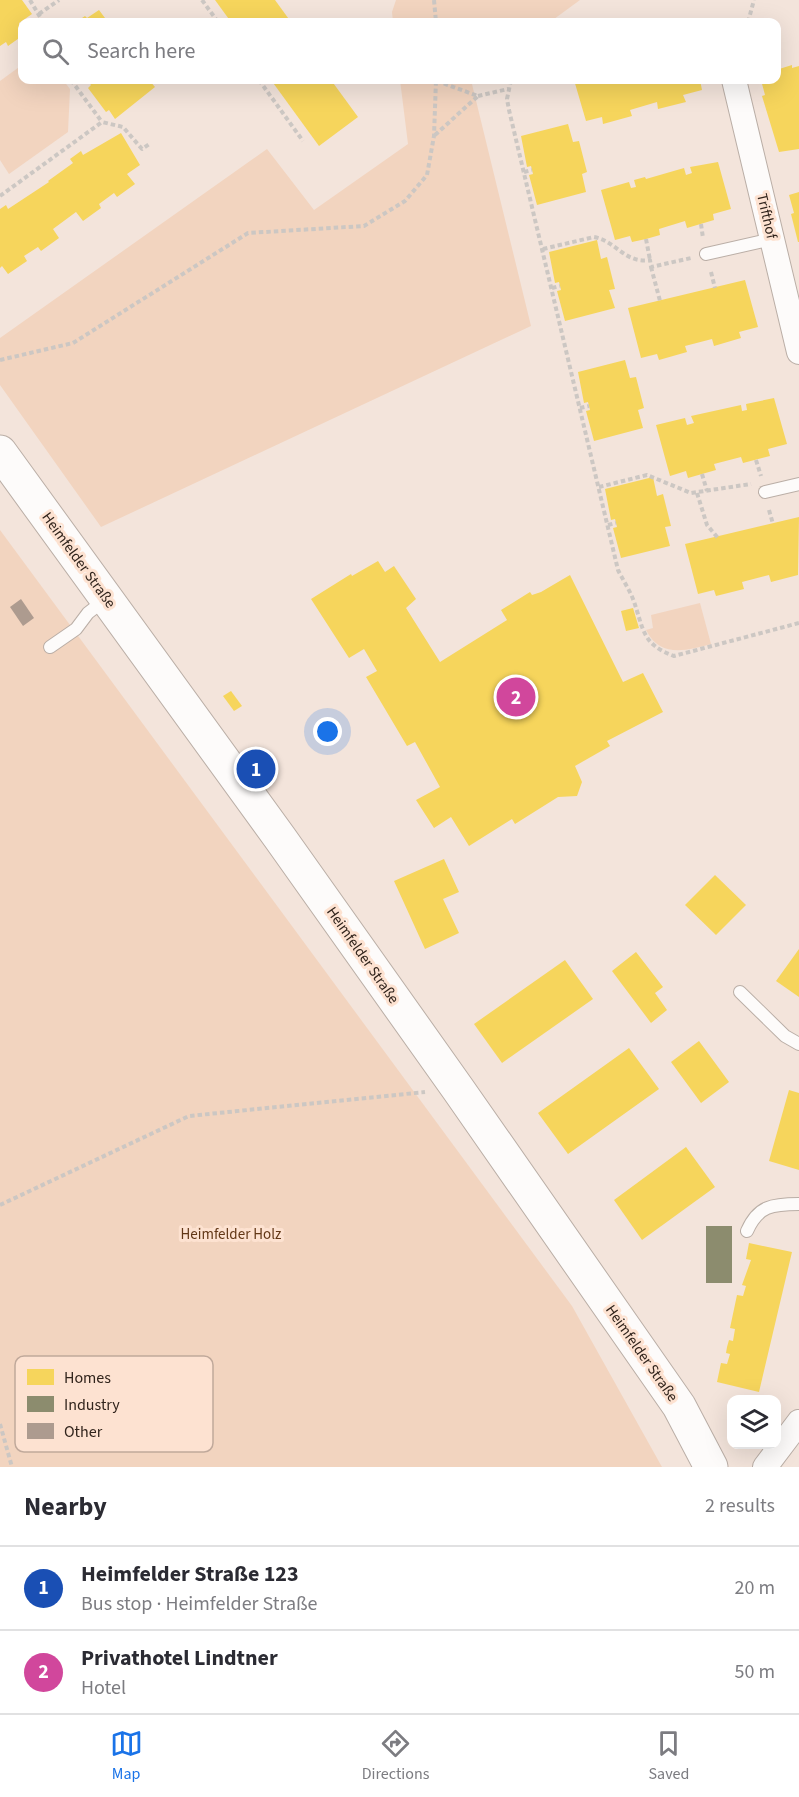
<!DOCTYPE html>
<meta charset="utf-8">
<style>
body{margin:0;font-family:"Source Sans 3",sans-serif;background:#f7f7f7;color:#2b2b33}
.controls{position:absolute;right:18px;bottom:18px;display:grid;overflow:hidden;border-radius:12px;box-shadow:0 6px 24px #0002}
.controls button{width:54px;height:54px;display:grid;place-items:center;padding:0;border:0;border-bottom:2px solid #e1e1e2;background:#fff;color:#2b2b33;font:30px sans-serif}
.you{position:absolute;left:328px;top:732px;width:21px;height:21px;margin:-15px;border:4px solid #fff;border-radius:50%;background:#1a73e8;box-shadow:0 0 0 9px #1a73e833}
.badge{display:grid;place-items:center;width:39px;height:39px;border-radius:50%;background:#1a73e8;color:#fff;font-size:20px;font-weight:700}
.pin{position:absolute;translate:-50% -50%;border:3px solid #fff;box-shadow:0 2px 6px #0006}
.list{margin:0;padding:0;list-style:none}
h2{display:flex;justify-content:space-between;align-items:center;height:78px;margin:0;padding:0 24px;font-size:26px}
h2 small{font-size:20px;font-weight:400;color:#7c7c81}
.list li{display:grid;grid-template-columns:39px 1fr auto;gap:18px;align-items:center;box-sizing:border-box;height:84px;padding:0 24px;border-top:2px solid #e1e1e2}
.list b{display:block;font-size:22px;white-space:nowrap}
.list p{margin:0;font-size:20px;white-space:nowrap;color:#7c7c81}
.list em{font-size:20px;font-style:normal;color:#7c7c81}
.icon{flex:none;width:33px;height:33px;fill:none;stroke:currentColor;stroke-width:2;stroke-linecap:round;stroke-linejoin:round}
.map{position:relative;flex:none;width:799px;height:1467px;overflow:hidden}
.search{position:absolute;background:#fff;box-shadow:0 6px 24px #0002;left:18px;right:18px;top:18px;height:66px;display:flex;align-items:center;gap:15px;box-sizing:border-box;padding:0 21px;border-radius:12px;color:#7c7c81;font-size:22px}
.sheet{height:246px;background:#fff}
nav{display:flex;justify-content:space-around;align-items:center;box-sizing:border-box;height:84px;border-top:2px solid #e1e1e2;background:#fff;font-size:16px;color:#7c7c81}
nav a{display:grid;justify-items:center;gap:3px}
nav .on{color:#1a73e8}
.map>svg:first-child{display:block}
.green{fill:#f2d4bf}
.homes{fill:#f6d55c}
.industry{fill:#8c8c6e}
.building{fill:#ad9b8f}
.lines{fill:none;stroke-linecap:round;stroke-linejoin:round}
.lane-casing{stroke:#baaea6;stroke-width:14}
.street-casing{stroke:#baaea6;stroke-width:26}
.secondary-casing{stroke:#baaea6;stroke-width:35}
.path{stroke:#ccc7c3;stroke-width:4;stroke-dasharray:4.5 3;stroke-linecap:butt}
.lane{stroke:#fdfbfa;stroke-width:12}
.street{stroke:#fdfbfa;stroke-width:24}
.secondary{stroke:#fdfbfa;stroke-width:33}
.labels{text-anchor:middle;stroke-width:6;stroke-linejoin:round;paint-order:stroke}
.street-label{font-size:15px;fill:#31241c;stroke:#fde2d1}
.park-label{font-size:15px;fill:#623716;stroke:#fde2d1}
.key{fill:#fde2d1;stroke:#c0a99b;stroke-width:1.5}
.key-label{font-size:16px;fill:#31241c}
</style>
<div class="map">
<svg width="799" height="1467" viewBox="0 0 799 1467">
<rect width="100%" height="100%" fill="#f3e4db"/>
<g class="green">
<polygon points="396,0 580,0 550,22 393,22 392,12"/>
<polygon points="22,65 22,80 63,80 70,89 68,132 9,174 0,160 0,81"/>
<polygon points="400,80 471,80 531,326 101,527 0,385 0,338 267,149 314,210 408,144"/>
<polygon points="0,530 572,1306 662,1467 0,1467"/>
<path d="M700,603L711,644C686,651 660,658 646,630L653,628L651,615Z"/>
</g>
<g class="homes">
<polygon points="0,0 22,0 32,14 19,23 22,36 8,46 6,42 0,46"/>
<polygon points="215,0 275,0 291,22 231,22"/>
<polygon points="99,10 108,22 76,22 85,16 87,18"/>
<polygon points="792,65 792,68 799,66 799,149 779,152 762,96 765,95 761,80 776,80 776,70"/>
<polygon points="87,80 149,80 155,87 115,119 109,110 106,112 88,88 91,85"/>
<polygon points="271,80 331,80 358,117 319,146"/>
<polygon points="574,80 700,80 702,90 683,95 686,102 658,109 657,102 630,110 632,116 603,124 602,117 586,121"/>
<polygon points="568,124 573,142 579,141 587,172 582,174 586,192 537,205 529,175 533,174 531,166 527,167 521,136"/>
<polygon points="121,133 140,165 127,174 135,184 117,197 114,193 99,204 101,208 83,221 76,212 53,229 59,238 41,251 38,247 24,256 27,261 8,274 2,266 0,268 0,209 6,205 8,209 49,182 48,181 73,163 70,159 81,151 83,155"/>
<polygon points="718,162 731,209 713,214 714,220 687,228 685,221 659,229 660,235 646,239 632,242 630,236 615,240 601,190 629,182 631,188 636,187 634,180 645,177 646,179 684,168 686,175 692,173 690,167"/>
<polygon points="799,192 799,242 798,242 791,214 794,213 789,195"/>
<polygon points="597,240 601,259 607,257 615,289 609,290 615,308 565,321 557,291 561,290 559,282 555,283 549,252"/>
<polygon points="745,280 758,327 739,332 741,338 714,346 712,339 685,346 687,352 659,360 657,354 641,358 628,308"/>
<polygon points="625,360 630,378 636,377 644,408 638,410 643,428 594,441 586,411 590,410 588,402 584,403 578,372"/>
<polygon points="774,398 787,444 768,449 770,456 743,463 741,457 714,464 716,470 688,478 686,471 670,476 656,425 685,418 687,425 694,423 691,416 741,405 742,411 747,410 746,404"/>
<polygon points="653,477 657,496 663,494 671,526 665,527 670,546 621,558 613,528 617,527 615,519 611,520 605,489"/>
<polygon points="799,517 798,575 771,582 769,575 742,582 744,589 716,596 714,590 698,594 685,544"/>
<polygon points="378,561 385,572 394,566 416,599 406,608 440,662 507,620 501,610 530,592 532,595 541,592 570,575 623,682 643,673 663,712 607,741 610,746 575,766 582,782 577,796 558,797 515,824 512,819 469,846 451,817 434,828 416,800 440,787 415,742 407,746 366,677 377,671 364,649 349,658 311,599 351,574 352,576"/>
<polygon points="633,608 639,628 626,631 621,611"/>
<polygon points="231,691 242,706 234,711 223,696"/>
<polygon points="444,859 459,892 443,899 459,933 425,949 394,881"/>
<polygon points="715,875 746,905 716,935 685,905"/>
<polygon points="799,949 799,997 776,981"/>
<polygon points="636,952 663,987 655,993 667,1010 651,1023 612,971"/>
<polygon points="565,960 593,999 502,1063 474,1024"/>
<polygon points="699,1041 729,1082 701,1103 671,1062"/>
<polygon points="629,1048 659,1089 568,1154 538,1113"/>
<polygon points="789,1090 799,1093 799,1170 769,1161"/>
<polygon points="686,1147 715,1187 642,1240 614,1200"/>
<polygon points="749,1243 792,1252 759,1392 717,1382 721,1363 727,1364 730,1354 726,1353 727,1347 729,1340 733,1341 735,1329 730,1328 737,1295 743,1296 746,1286 742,1285 751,1260 746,1259"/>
</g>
<rect class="industry" x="706" y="1226" width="26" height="57"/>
<polygon class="building" points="21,599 34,618 23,626 10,607"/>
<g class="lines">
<defs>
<g id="lane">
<polyline points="706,254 772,239"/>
<polyline points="765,492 799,484"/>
<polyline points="50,647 76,629 88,613 106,599"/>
<polyline points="740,992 785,1036 799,1044"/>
<path d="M747,1231C758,1206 772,1204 799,1204"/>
</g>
<g id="street">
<polyline points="734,80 799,352"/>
<polyline points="765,1467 799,1422"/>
</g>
<polyline id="secondary" points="0,452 280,838 458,1089 679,1406 711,1467"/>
</defs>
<use href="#lane" class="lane-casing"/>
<use href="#street" class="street-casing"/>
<use href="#secondary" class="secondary-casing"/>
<g class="path">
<polyline points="30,0 43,22"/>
<polyline points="202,0 218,22"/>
<polyline points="434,0 436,22"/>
<polyline points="39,14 59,0"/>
<polyline points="748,22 754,0"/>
<polyline points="71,80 102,122"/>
<polyline points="259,80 303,141"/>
<path d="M511,80L507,99L509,110L618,570C623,580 629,589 633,599C644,629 641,644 674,656L799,623"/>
<polyline points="478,96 508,89"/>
<polyline points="435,135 478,96 437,81"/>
<polyline points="524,172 532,170"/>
<polyline points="0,196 102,122 123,127 142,149 151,143"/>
<polyline points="701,224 703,238"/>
<polyline points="646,239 650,260"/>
<path d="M543,249L594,237C616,241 625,264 650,260L651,267L691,258"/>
<polyline points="651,267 660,301"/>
<polyline points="711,272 715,288"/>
<polyline points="552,288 560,286"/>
<polyline points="0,360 73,343 248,233 364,226 405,201 427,175 434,136 436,80"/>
<polyline points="580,408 589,406"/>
<polyline points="756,460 761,476"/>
<polyline points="702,474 707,491"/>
<polyline points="599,487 647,475 691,493 751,484"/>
<polyline points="697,493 707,525 718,538"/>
<polyline points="769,510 773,524"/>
<polyline points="608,525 616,523"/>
<polyline points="0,1205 189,1116 425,1092"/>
<polyline points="0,1424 12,1467"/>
</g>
<use href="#lane" class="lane"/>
<use href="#street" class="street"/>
<use href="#secondary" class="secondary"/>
</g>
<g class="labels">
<g class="street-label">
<text transform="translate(767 216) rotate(77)" y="5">Trifthof</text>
<text transform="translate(79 560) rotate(54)" y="5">Heimfelder Straße</text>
<text transform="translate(363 955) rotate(55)" y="5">Heimfelder Straße</text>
<text transform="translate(642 1353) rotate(55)" y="5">Heimfelder Straße</text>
</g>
<g class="park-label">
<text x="231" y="1239">Heimfelder Holz</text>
</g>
</g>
<rect x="15" y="1356" width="198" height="96" rx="9" class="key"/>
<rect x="27" y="1369" width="27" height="16" fill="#f6d55c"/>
<rect x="27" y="1396" width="27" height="16" fill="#8c8c6e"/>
<rect x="27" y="1423" width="27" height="16" fill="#ad9b8f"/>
<g class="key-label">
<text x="64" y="1383">Homes</text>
<text x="64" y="1410">Industry</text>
<text x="64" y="1437">Other</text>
</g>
</svg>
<div class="controls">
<button><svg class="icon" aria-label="layers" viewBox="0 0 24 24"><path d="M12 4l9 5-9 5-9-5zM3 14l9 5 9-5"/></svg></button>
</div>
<div class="you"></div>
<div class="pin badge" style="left:256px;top:769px;background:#1a4fb4">1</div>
<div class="pin badge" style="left:516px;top:697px;background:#d1479c">2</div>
<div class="search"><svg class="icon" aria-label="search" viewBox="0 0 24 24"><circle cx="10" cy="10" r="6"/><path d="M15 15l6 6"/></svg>Search here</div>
</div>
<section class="sheet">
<h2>Nearby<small>2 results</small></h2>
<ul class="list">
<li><span class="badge" style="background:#1a4fb4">1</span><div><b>Heimfelder Straße 123</b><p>Bus stop · Heimfelder Straße</p></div><em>20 m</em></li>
<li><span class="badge" style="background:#d1479c">2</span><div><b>Privathotel Lindtner</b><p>Hotel</p></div><em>50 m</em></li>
</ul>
</section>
<nav>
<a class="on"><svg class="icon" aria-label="map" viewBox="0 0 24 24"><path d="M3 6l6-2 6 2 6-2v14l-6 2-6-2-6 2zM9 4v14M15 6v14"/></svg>Map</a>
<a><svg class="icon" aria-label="directions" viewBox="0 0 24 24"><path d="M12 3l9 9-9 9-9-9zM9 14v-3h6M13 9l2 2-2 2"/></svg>Directions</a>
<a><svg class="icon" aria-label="saved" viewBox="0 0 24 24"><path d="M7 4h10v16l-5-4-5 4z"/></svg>Saved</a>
</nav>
